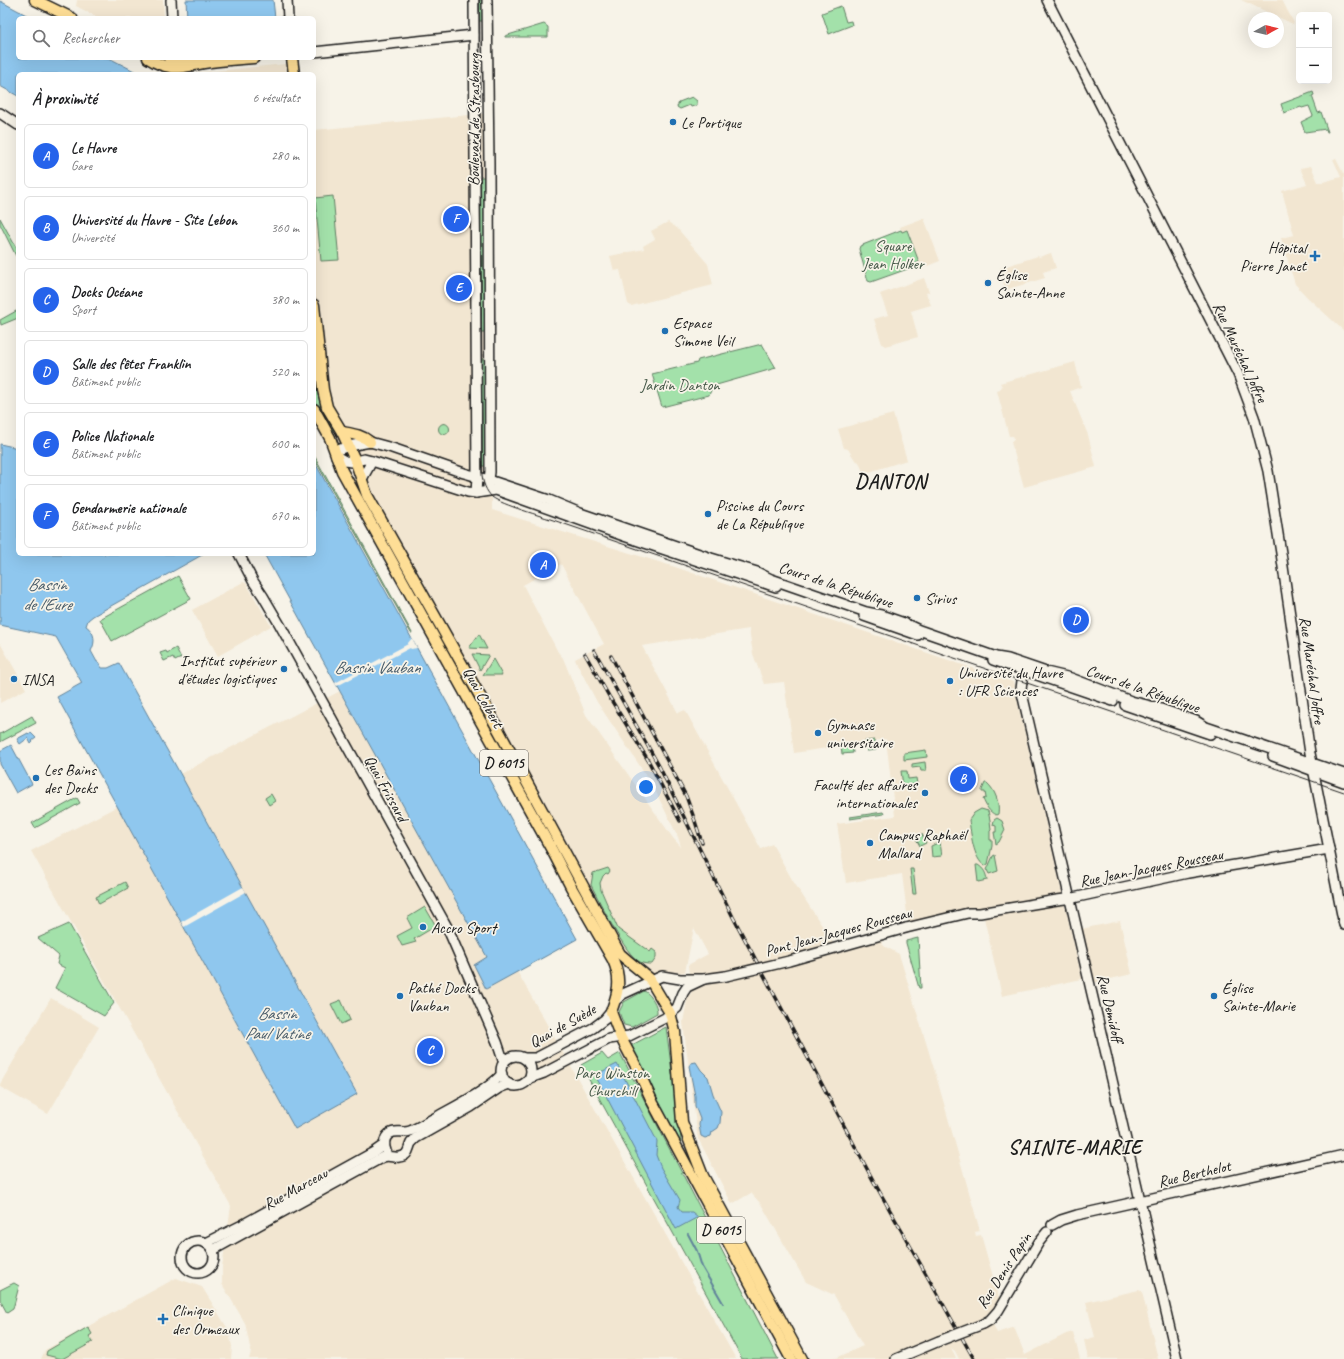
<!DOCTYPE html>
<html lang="fr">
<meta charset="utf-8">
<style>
body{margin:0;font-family:Caveat,sans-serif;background:#f6f6f6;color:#202124}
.controls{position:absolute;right:12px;top:12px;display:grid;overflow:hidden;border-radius:6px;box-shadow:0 4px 16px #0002}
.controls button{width:36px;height:36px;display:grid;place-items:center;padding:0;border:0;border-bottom:1px solid #e0e0e0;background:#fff;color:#202124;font:20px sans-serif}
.compass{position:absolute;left:1248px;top:12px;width:36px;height:36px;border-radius:50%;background:#fff;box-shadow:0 4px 16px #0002;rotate:82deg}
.you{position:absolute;left:646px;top:787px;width:14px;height:14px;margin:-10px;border:3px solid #fff;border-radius:50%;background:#1a73e8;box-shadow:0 0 0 6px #1a73e833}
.badge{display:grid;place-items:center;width:26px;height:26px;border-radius:50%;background:#2563eb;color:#fff;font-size:13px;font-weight:700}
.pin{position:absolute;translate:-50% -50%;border:2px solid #fff;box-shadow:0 1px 4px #0006}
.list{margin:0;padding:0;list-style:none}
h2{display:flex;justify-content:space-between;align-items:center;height:52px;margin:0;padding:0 16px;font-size:17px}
h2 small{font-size:13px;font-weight:400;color:#757577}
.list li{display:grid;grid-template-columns:26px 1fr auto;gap:12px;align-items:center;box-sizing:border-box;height:64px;margin:0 8px 8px;padding:0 8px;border:1px solid #e0e0e0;border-radius:6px}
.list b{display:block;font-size:15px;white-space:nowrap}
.list p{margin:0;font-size:13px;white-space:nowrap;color:#757577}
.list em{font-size:13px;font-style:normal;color:#757577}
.icon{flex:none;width:22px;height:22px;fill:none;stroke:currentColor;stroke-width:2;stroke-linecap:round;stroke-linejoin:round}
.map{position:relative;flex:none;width:1344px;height:1359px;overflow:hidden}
.search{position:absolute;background:#fff;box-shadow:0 4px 16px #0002;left:16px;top:16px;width:300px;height:44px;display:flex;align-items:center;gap:10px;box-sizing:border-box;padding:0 14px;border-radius:6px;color:#757577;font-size:15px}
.panel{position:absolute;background:#fff;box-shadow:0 4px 16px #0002;left:16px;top:72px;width:300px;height:484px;border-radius:6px}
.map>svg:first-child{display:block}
.built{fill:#f2e6d1;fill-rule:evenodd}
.green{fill:#a3e1aa;stroke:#607e63}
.water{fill:#8fc7ee;stroke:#61839a}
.pier{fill:#f7f3e8}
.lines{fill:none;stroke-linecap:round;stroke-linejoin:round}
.stream{stroke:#61839a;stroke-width:2}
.secondary-casing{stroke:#1c1c1c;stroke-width:12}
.primary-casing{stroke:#1c1c1c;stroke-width:13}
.secondary{stroke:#f7f3e8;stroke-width:9}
.primary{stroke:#fede96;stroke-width:10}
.tram{stroke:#1c1c1c;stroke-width:1}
.rail-casing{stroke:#1c1c1c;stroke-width:3.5}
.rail{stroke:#f7f3e8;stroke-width:2;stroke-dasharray:6;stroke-linecap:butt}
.secondary-bridge-casing{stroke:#1c1c1c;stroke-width:12;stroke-linecap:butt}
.secondary-bridge{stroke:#f7f3e8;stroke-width:9}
.poi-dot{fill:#1f6fb2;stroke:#f7f3e8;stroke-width:1.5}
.labels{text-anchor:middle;stroke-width:3.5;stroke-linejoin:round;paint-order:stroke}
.shield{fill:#f7f3e8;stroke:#5e5c59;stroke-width:1}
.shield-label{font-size:15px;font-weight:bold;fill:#1c1c1c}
.street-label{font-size:16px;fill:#1c1c1c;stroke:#f7f3e8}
.poi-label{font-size:16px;fill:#1c1c1c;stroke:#f7f3e8;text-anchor:start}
.park-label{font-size:16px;fill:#445747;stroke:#f7f3e8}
.water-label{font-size:17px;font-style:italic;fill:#445866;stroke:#f7f3e8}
.district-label{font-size:20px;font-weight:bold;letter-spacing:1px;fill:#1c1c1c;stroke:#f7f3e8}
</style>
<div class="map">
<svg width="1344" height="1359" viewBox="0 0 1344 1359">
<rect width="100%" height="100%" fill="#f7f3e8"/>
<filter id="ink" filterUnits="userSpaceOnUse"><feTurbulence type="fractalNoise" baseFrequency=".025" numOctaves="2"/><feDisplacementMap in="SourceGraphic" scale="8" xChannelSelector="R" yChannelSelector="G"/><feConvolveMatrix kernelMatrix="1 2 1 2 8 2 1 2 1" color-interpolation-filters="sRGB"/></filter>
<g filter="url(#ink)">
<g class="built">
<polygon points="77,0 163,0 164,18 99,18 76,6"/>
<polygon points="1241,0 1282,0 1294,23 1293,24"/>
<polygon points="285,64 287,74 187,74"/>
<path d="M490,113L492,510L675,567L1013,682L1082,979L1002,996L982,909L909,929L902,874L846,883L837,824L895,816L886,739L794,753L784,682L764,684L753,654L749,629L642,646L678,713L685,710L761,849L772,844L793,881L832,941L839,953L881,941L884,946L899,954L935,1072L980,1231L975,1232L976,1236L981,1235L1000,1301L993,1324L997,1333L1014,1327L1025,1355L1066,1334L1073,1332L1080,1359H959L955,1351L951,1348L956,1359H834L863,1346L834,1295L806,1282L761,1204L751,1193L732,1204L699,1140H698L683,1022L688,995L691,994L688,965L708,954L694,928L685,972L638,975L466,661L333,434L314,398V130ZM561,564L604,644L575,659L576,662L597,702L652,784L678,837L681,847L673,838L586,715L563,658L558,652L523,585Z"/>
<polygon points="1333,159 1336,159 1344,175 1344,331 1307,297 1295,284 1281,238 1294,235 1282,191 1307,184 1300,168 1311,166 1318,182 1323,182 1341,177"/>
<polygon points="924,218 940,261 914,271 912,265 919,262 908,230 902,232 900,227"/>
<polygon points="668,222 677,228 708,264 713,285 631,306 628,304 620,270 614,271 610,256 644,249 643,246 655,239 651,231"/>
<polygon points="1051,253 1056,268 1043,272 1045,278 1005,290 1000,268 1038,256 1039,257"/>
<polygon points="924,278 929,292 926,293 931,305 911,311 918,337 885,346 882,344 874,319 888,315 880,294"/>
<polygon points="1075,362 1081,387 1070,391 1088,435 1096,467 1024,487 1011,442 1014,439 1014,438 1013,436 1009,436 997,391 1000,390 1002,386 1000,383"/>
<polygon points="893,414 907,460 866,473 863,472 859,462 855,460 848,449 844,448 838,429"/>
<polygon points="243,582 246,583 271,626 218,656 192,610"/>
<polygon points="0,643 26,689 0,703"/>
<polygon points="346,688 518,973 736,1359 249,1359 251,1352 245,1323 222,1284 222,1267 231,1206 31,851"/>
<polygon points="1120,921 1132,974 1093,983 1081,929"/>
<polygon points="51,998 99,1027 48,1114 0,1087 0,1084"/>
<polygon points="176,1278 202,1287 228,1329 232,1346 231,1359 41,1359 45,1350"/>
<polygon points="1139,1290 1142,1292 1158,1359 1088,1359 1084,1340 1095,1337 1086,1302"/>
</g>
<g class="green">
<rect x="477" y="0" width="8" height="21"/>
<polygon points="841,6 846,22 851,21 852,25 829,34 822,13"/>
<polygon points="544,24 548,27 548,37 505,37 505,36"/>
<polygon points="1313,92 1314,95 1312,96 1318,113 1321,112 1328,132 1327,132 1326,129 1305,132 1301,122 1313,116 1309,106 1302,108 1301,107 1284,113 1281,104"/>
<polygon points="692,97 697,101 697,105 691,107 690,105 680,109 677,107 679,102"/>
<polygon points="477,177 486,177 487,333 478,333"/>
<polygon points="333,196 339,260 321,261 315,198"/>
<polygon points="0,218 18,251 18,256 16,256 0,224"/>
<polygon points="901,230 902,232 907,230 919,262 912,265 913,267 871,282 868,281 859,249 860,246"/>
<polygon points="18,310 18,318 1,325 0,320"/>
<polygon points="762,344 776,368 713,386 709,395 662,407 652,374 697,363 698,360"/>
<polygon points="479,359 487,359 488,468 479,464"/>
<polygon points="314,362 318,395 322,406 334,430 330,432 314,403"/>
<circle cx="444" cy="429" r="5.5"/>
<polygon points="314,456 315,457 412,633 411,633 314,458"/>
<polygon points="178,576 191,599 112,641 100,619"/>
<polygon points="479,634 487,649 469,648"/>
<polygon points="176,648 181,658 175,661 173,657 164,661 160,653 166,651 167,653"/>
<polygon points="472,654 489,655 480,670"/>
<polygon points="493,659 502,675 483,675"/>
<polygon points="32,716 36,723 0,742 0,734"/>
<polygon points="875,740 876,750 867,751 865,741"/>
<polygon points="852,743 853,753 842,754 841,744"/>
<polygon points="926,750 927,757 904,760 904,753"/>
<polygon points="925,762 926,771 921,771 920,767 912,768 912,764"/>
<polygon points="901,771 907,771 908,779 916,778 917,784 903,786"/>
<path d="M985,783H987C995,790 1000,803 998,814L996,815C989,812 986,806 983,799L986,798L985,792H982V790Z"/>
<polygon points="271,794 275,801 269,805 265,798"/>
<polygon points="77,798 80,803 35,828 32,823"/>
<path d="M981,809L988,811L990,820L991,830L990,831V840H992V846L988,864L985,866C973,859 971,833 969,820L974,813Z"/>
<polygon points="883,812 884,814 850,819 850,817"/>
<polygon points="997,818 1002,821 1005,830 999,842 996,844 994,832 996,832 996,826 993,825 994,820"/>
<polygon points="922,834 926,843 920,846 914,835"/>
<polygon points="940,842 942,856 932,857 931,846"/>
<polygon points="995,855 998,871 989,874 987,870 993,856"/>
<path d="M976,865H978C984,869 986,873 987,880L978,882Z"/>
<path d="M608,868L610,871L608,874L606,873L603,876L600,883L601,890L618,929L650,952L652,949L656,952V958L652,964C648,964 644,964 640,962C625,955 600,902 591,885L593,873Z"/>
<polygon points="910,869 913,869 916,894 913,894"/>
<polygon points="125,882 128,888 99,904 96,897"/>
<polygon points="425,907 436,926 414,939 416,942 402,946 397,936 412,928 407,918"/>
<polygon points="69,924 114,1003 104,1016 55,988 65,968 57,964 59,956 38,938"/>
<polygon points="918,938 921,988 919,988 906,943 906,941"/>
<path d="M644,991C650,993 658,1006 657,1013L632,1027L624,1025L619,1012L624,1002Z"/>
<polygon points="341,1000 350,1020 341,1024 331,1004"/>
<polygon points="666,1027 682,1147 681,1148 630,1046"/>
<polygon points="602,1053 608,1060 620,1053 778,1359 742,1359 581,1065"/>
<polygon points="14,1283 19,1286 13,1309 7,1313 0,1300 0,1290"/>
<polygon points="88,1327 92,1334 89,1336 93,1342 62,1359 46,1355 47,1351"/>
</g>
<g class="water">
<polygon points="186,0 273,0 275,18 187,18"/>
<polygon points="0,1 32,18 18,18 18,58 109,58 140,74 18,74 18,96 0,86"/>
<path d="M0,444L18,448V554H202V555L93,616L88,620L86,626C95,632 96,642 91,651L97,662H98L102,668H108L119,663L357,1094L295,1129L57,697L82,683L56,637L0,625Z"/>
<polygon points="314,461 577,939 486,989 474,965 487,957 264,554 314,554"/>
<polygon points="28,733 29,734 31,733 36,738 32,741 33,742 31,744 28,738 20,744 17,739"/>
<polygon points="11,745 32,784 16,793 0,764 0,751"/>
<polygon points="696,1062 701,1070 708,1077 713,1094 721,1112 720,1123 718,1128 712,1132 711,1136 705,1138 701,1136 699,1125 700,1119 695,1106 695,1096 689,1066 691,1063"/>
<polygon points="617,1064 657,1141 656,1155 661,1168 680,1200 678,1207 682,1212 692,1212 698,1217 676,1229 595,1075"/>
</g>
<g class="pier">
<polygon points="412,638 417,648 411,649 410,648 337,686 336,685 335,683 408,644 408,643"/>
<polygon points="243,887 246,892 184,927 181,922"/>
</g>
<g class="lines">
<polyline class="stream" points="688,1234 697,1251 702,1267 723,1303"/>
<defs>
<g id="secondary">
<polyline points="171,0 172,18"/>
<polyline points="287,0 288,18"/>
<polyline points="474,0 477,477 476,493"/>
<polyline points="487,0 489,163 490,472 488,486"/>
<polyline points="1047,0 1238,374 1254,417 1268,471 1281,553 1310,753 1344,925"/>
<polyline points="314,52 474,35"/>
<polyline points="0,113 18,125"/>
<polyline points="335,451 349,446 370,442 392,448 464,473 489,480 549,500 580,513 711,558 757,572 771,579 866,612 881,615 904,623 919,630 996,657 1008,659 1046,672 1071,678 1131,701 1155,707 1196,721 1206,727 1344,774"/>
<polyline points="336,456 345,461 351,462 364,459 372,461 468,492 476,493 496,490 624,536 776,587"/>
<polyline points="362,479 372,461"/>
<polyline points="239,554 253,581 263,596 280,625 447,927 497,1042 504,1063"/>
<polyline points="864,616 918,635"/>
<polyline points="993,660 1113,701"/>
<polyline points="1024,665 1021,689 1177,1359"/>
<polyline points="1125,705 1210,734"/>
<polyline points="1273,756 1344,782"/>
<polyline points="906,928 968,913 980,913 1057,900 1073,898 1188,873 1329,849"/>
<polyline points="616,1000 623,994 662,976 680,979 704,979 726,976"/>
<circle cx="516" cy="1071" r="15"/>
<polyline points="524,1058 536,1058 593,1028 605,1019 611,1012"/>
<polyline points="530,1078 544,1073 609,1039 629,1036 665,1018 677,1008 683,993 687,987 704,979"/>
<path d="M386,1151C384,1145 384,1138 389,1134C396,1129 403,1134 410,1131C420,1127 430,1120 440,1115C460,1104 486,1091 502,1074"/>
<polyline points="1052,1225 1061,1220 1077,1215 1344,1155"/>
<circle cx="198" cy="1257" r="16"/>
<polyline points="206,1243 242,1225 374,1152 384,1145"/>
<path d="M213,1250L383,1157C389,1155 394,1158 399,1157C409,1156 408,1149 411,1143C412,1142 415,1139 416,1138L471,1107L499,1088L509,1084"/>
<polyline points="983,1324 990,1320 998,1311 1039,1242 1047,1232"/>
<polyline points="896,1359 939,1341"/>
</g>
<g id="primary">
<polyline points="35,0 72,18"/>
<path d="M148,58C173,74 184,66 210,62C225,60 239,59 254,58"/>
<polyline points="169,58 198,61"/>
<polyline points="292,58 294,74"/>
<polyline points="314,305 323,390 327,407 342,432 355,460 367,495 485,705 615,945 620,954 627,960 649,978 670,1013 675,1032 682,1122 703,1176 802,1359"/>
<path d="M314,409L330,438L342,471L553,852L571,887L613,960C622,980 618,993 611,1012L621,1038L637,1068L653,1103L791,1359"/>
<path d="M342,432C353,434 362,435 370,442"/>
</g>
</defs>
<use href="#secondary" class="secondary-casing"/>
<use href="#primary" class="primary-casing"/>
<use href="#secondary" class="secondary"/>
<use href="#primary" class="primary"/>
<path class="tram" d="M479,0L482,475C483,483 486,491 492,497C502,505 542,516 556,521L1344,792"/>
<defs>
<g id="rail">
<polyline points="594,650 659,766 733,917 833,1105 874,1182 974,1359"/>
<polyline points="585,654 610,698 648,760 680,821"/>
<polyline points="611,656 686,796 694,818 702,843"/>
</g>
</defs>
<use href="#rail" class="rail-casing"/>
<use href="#rail" class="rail"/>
<defs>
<g id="secondary-bridge">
<polyline points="726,976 789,961 906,928"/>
<polyline points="939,1341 983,1324"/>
</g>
</defs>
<use href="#secondary-bridge" class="secondary-bridge-casing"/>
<use href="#secondary-bridge" class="secondary-bridge"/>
</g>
</g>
<g class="poi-dot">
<circle cx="673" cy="122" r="4"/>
<path d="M1313 250h4v4h4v4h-4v4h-4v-4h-4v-4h4z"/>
<circle cx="988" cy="283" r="4"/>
<circle cx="665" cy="331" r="4"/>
<circle cx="708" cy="514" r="4"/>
<circle cx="917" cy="598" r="4"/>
<circle cx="284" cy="669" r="4"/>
<circle cx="14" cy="679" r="4"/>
<circle cx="950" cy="681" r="4"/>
<circle cx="818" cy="733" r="4"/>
<circle cx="36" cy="778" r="4"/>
<circle cx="925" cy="793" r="4"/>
<circle cx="870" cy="843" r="4"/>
<circle cx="423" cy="927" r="4"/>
<circle cx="400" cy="996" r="4"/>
<circle cx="1214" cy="996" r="4"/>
<path d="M161 1313h4v4h4v4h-4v4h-4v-4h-4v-4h4z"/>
</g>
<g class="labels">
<g class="shield">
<rect x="480" y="750" width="48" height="26" rx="3"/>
<rect x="697" y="1217" width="48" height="26" rx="3"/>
</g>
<g class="shield-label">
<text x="504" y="768">D 6015</text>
<text x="721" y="1235">D 6015</text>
</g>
<g class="street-label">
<text transform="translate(473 120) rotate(-90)" y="6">Boulevard de Strasbourg</text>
<text transform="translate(1241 352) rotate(65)" y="6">Rue Maréchal Joffre</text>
<text transform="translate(836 584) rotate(18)" y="6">Cours de la République</text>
<text transform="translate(1313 670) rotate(82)" y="6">Rue Maréchal Joffre</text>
<text transform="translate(1143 688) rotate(19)" y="6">Cours de la République</text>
<text transform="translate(484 697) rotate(61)" y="6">Quai Colbert</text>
<text transform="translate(387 788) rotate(61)" y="6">Quai Frissard</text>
<text transform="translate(1151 867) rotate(-11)" y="6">Rue Jean-Jacques Rousseau</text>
<text transform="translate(838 931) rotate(-15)" y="6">Pont Jean-Jacques Rousseau</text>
<text transform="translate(1111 1008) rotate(77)" y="6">Rue Demidoff</text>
<text transform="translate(562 1025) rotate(-29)" y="6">Quai de Suède</text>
<text transform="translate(1194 1173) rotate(-13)" y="6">Rue Berthelot</text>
<text transform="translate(295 1188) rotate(-29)" y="6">Rue Marceau</text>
<text transform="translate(1003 1270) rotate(-57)" y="6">Rue Denis Papin</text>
</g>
<g class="poi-label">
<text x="681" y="128">Le Portique</text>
<text x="1306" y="253" text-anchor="end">Hôpital<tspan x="1306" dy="18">Pierre Janet</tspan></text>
<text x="996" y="280">Église<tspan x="996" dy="18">Sainte-Anne</tspan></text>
<text x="673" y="328">Espace<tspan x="673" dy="18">Simone Veil</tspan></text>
<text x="716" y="511">Piscine du Cours<tspan x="716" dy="18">de La République</tspan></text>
<text x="925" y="604">Sirius</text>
<text x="276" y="666" text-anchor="end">Institut supérieur<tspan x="276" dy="18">d'études logistiques</tspan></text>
<text x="958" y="678">Université du Havre<tspan x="958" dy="18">: UFR Sciences</tspan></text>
<text x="22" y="685">INSA</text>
<text x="826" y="730">Gymnase<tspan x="826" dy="18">universitaire</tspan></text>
<text x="44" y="775">Les Bains<tspan x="44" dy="18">des Docks</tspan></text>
<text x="917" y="790" text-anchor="end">Faculté des affaires<tspan x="917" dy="18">internationales</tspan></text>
<text x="878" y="840">Campus Raphaël<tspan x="878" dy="18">Mallard</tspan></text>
<text x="431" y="933">Accro Sport</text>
<text x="408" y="993">Pathé Docks<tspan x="408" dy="18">Vauban</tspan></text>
<text x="1222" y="993">Église<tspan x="1222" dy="18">Sainte-Marie</tspan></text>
<text x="172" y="1316">Clinique<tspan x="172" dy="18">des Ormeaux</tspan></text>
</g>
<g class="park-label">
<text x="893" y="251">Square<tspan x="893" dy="18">Jean Holker</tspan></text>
<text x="680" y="390">Jardin Danton</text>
<text x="612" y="1078">Parc Winston<tspan x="612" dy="18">Churchill</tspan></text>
</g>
<g class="water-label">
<text x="47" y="590">Bassin<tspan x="47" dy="20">de l'Eure</tspan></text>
<text x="377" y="673">Bassin Vauban</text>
<text x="277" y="1019">Bassin<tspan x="277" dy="20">Paul Vatine</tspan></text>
</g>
<g class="district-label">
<text x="891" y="488">DANTON</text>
<text x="1075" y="1154">SAINTE-MARIE</text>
</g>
</g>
</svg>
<div class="controls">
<button>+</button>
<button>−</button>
</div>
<svg class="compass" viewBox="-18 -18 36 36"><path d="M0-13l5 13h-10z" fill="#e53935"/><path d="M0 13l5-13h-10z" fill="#757577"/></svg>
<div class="you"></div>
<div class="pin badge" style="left:543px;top:565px">A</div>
<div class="pin badge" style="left:963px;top:779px">B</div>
<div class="pin badge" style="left:430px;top:1051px">C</div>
<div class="pin badge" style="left:1076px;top:620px">D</div>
<div class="pin badge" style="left:459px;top:288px">E</div>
<div class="pin badge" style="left:456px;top:219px">F</div>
<div class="search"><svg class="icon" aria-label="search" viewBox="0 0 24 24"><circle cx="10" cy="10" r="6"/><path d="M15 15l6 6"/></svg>Rechercher</div>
<section class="panel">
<h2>À proximité<small>6 résultats</small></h2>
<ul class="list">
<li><span class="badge">A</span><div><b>Le Havre</b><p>Gare</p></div><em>280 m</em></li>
<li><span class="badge">B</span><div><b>Université du Havre - Site Lebon</b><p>Université</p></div><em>360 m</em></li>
<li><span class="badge">C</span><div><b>Docks Océane</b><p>Sport</p></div><em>380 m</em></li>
<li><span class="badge">D</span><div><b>Salle des fêtes Franklin</b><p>Bâtiment public</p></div><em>520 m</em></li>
<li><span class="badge">E</span><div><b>Police Nationale</b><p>Bâtiment public</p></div><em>600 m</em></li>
<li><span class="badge">F</span><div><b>Gendarmerie nationale</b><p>Bâtiment public</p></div><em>670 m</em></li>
</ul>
</section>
</div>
